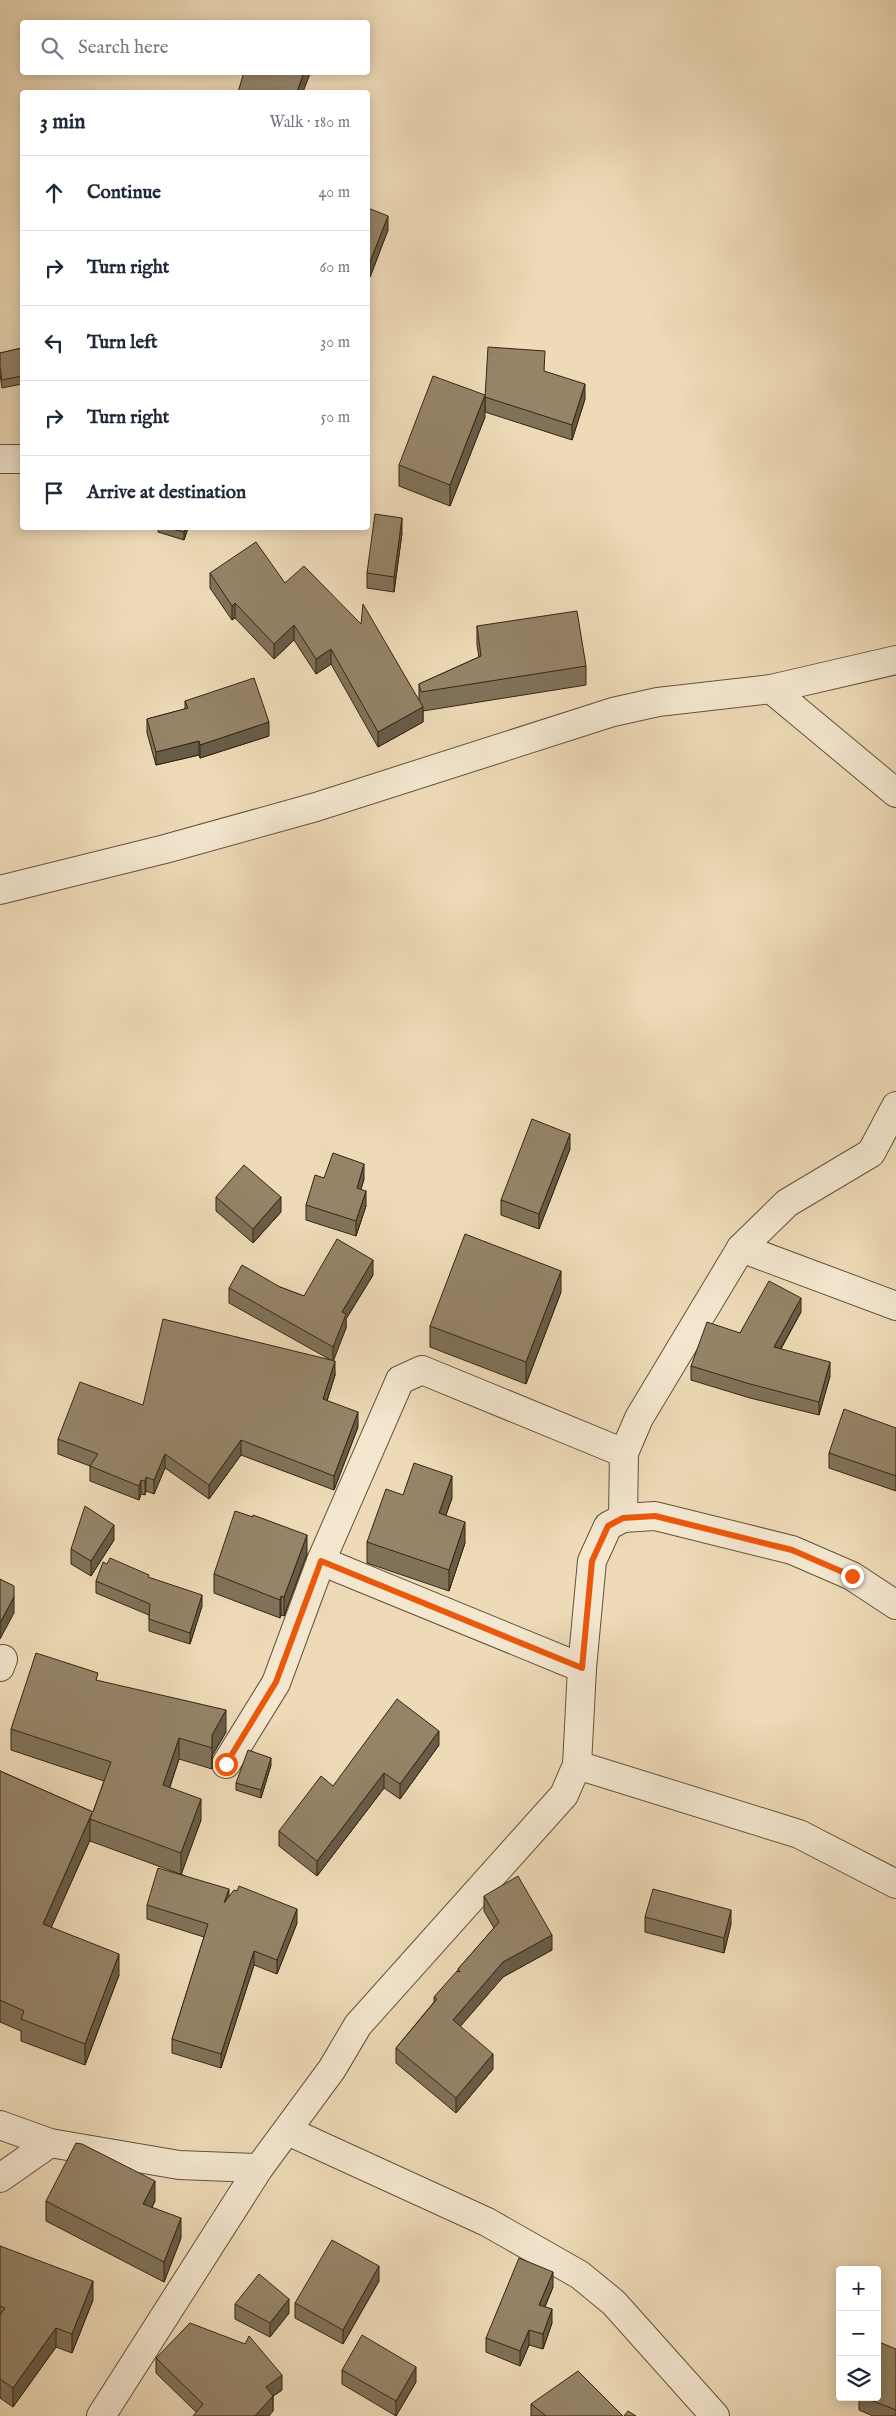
<!DOCTYPE html>
<meta charset="utf-8">
<style>
body{margin:0;font-family:"IM FELL English",serif;background:#f2f2f3;color:#1f2937}
.controls{position:absolute;right:15px;bottom:15px;display:grid;overflow:hidden;border-radius:5px;box-shadow:0 2px 12px #0003}
.controls button{width:45px;height:45px;display:grid;place-items:center;padding:0;border:0;border-bottom:1px solid #e0e1e3;background:#fff;color:#1f2937;font:25px sans-serif}
.stop{position:absolute;width:15px;height:15px;margin:-11px;border:4px solid #ea580c;border-radius:50%;background:#fff}
.stop.end{background:#ea580c;border-color:#fff;box-shadow:0 1px 5px #0008}
.list{margin:0;padding:0;list-style:none}
h2{display:flex;justify-content:space-between;align-items:center;height:65px;margin:0;padding:0 20px;font-size:21px}
h2 small{font-size:16px;font-weight:400;color:#747a83}
.list li{display:grid;grid-template-columns:32px 1fr auto;gap:15px;align-items:center;box-sizing:border-box;height:75px;padding:0 20px;border-top:1px solid #e0e1e3}
.list b{display:block;font-size:19px;white-space:nowrap}
.list em{font-size:16px;font-style:normal;color:#747a83}
.icon{flex:none;width:28px;height:28px;fill:none;stroke:currentColor;stroke-width:2;stroke-linecap:round;stroke-linejoin:round}
.map{position:relative;flex:none;width:896px;height:2416px;overflow:hidden}
.search{position:absolute;background:#fff;box-shadow:0 2px 12px #0003;left:20px;top:20px;width:350px;height:55px;display:flex;align-items:center;gap:12px;box-sizing:border-box;padding:0 18px;border-radius:5px;color:#747a83;font-size:19px}
.panel{position:absolute;background:#fff;box-shadow:0 2px 12px #0003;left:20px;top:90px;width:350px;height:440px;border-radius:5px}
.map>svg:first-child{display:block}
.lines{fill:none;stroke-linecap:round;stroke-linejoin:round}
.street-casing{stroke:#63533b;stroke-width:30}
.street{stroke:#f4e7d0;stroke-width:28}
.wall{fill:#807259;stroke:#352612}
.shaded-wall{fill:#685c49;stroke:#352612}
.building{fill:#958468;stroke:#352612}
.route{stroke:#ea580c;stroke-width:6}
</style>
<div class="map">
<svg width="896" height="2416" viewBox="0 0 896 2416">
<rect width="100%" height="100%" fill="#eedab7"/>
<filter id="stains"><feTurbulence type="fractalNoise" baseFrequency=".004" numOctaves="4"/><feColorMatrix values="0 0 0 0 .2 0 0 0 0 .09 0 0 0 0 .02 0 0 0 .5 -.17"/></filter>
<radialGradient id="worn" r=".72"><stop offset=".6" stop-color="#630" stop-opacity="0"/><stop offset="1" stop-color="#630" stop-opacity=".3"/></radialGradient>
<g class="lines">
<defs>
<g id="street">
<polyline points="0,459 22,459"/>
<polyline points="771,689 896,793"/>
<polyline points="0,890 165,849 316,807 613,712 658,702 771,689 896,660"/>
<polyline points="741,1248 896,1306"/>
<polyline points="623,1518 624,1453 639,1418 741,1248 787,1203 871,1153 896,1106"/>
<polyline points="321,1561 582,1668"/>
<polyline points="0,1667 3,1659"/>
<polyline points="226,1764 276,1683 321,1561 400,1380 422,1370 624,1453"/>
<polyline points="577,1765 799,1834 896,1884"/>
<polyline points="0,2125 50,2143 179,2165 259,2168"/>
<polyline points="288,2131 487,2222 580,2275 614,2303 715,2416"/>
<polyline points="0,2178 50,2143"/>
<polyline points="101,2416 259,2168 332,2069 358,2025 564,1795 577,1765 582,1668 592,1561 608,1526 623,1518 655,1516 792,1550 852,1576 896,1605"/>
</g>
</defs>
<use href="#street" class="street-casing"/>
<use href="#street" class="street"/>
</g>
<g class="wall">
<polygon points="368,208 388,230 370,277 368,276"/>
<polygon points="22,348 22,384 2,388 0,375 0,353"/>
<polygon points="544,371 585,399 572,440 485,412 485,397"/>
<polygon points="485,417 450,506 399,486 399,465"/>
<polygon points="158,528 188,528 184,540 158,532"/>
<polygon points="402,533 394,592 367,588 367,573"/>
<polygon points="210,573 285,583 419,700 419,684 479,657 477,645 477,626 586,666 586,685 423,711 423,722 378,747 331,664 316,674 294,640 274,659 235,618 232,620 210,588"/>
<polygon points="185,701 269,736 200,758 199,755 156,765 147,733 147,719 185,709"/>
<polygon points="570,1149 539,1229 501,1215 501,1200"/>
<polygon points="324,1178 364,1179 361,1189 366,1206 356,1236 306,1220 306,1205"/>
<polygon points="216,1197 281,1212 253,1243 216,1211"/>
<polygon points="373,1275 346,1319 346,1328 333,1360 335,1375 327,1401 358,1427 334,1490 241,1455 209,1499 165,1468 154,1494 146,1491 145,1495 141,1494 139,1500 90,1481 90,1466 58,1454 58,1439 143,1405 329,1359 229,1303 229,1288 280,1287 304,1296"/>
<polygon points="561,1292 526,1384 430,1347 430,1326"/>
<polygon points="801,1312 781,1349 830,1376 819,1415 750,1398 691,1380 691,1366 740,1333"/>
<polygon points="896,1428 896,1491 829,1468 829,1453"/>
<polygon points="403,1495 452,1498 446,1515 465,1543 449,1591 367,1563 367,1542"/>
<polygon points="114,1540 91,1576 71,1564 71,1549"/>
<polygon points="307,1554 284,1616 281,1615 280,1618 214,1593 214,1574"/>
<polygon points="149,1578 202,1606 190,1644 149,1631 149,1615 96,1593 96,1581"/>
<polygon points="98,1681 226,1732 212,1756 212,1769 179,1759 170,1787 201,1820 181,1874 229,1897 297,1923 277,1974 254,1965 221,2068 172,2053 172,2039 204,1937 147,1919 147,1905 180,1874 90,1841 90,1840 51,1927 119,1975 85,2065 21,2041 21,2031 0,2022 0,1771 93,1812 104,1781 11,1750 11,1729"/>
<polygon points="439,1745 400,1799 384,1788 317,1876 279,1846 279,1831 333,1786"/>
<polygon points="271,1765 261,1798 236,1790 236,1783"/>
<polygon points="484,1896 552,1950 503,1977 460,2026 493,2069 456,2113 396,2063 396,2048 434,2002 434,1997 458,1972 458,1969 494,1928 484,1911"/>
<polygon points="645,1917 731,1924 724,1953 645,1932"/>
<polygon points="46,2201 155,2201 152,2207 181,2238 164,2282 46,2221"/>
<polygon points="0,2246 93,2300 72,2353 56,2347 13,2407 0,2398"/>
<polygon points="379,2281 343,2344 295,2318 295,2303"/>
<polygon points="553,2287 545,2307 552,2323 543,2349 529,2345 520,2366 486,2352 486,2338"/>
<polygon points="235,2304 289,2313 270,2337 235,2319"/>
<polygon points="896,2349 896,2416 873,2416 859,2410 859,2397 877,2397"/>
<polygon points="156,2358 282,2390 273,2396 273,2411 196,2412 156,2373"/>
<polygon points="342,2370 416,2382 396,2416 342,2384"/>
<polygon points="531,2404 623,2416 531,2416"/>
</g>
<g class="shaded-wall">
<polygon points="304,72 310,72 310,74 303,92 297,92"/>
<polygon points="388,216 388,230 370,277 370,262"/>
<polygon points="585,384 585,399 572,440 572,425"/>
<polygon points="485,395 485,417 450,506 450,485"/>
<polygon points="402,518 402,533 394,592 394,577"/>
<polygon points="186,528 188,528 184,540 184,532"/>
<polygon points="235,603 235,618 232,620 232,606"/>
<polygon points="294,625 294,640 274,659 274,644"/>
<polygon points="331,649 331,664 316,674 316,659"/>
<polygon points="423,707 423,722 378,747 378,732"/>
<polygon points="269,722 269,736 200,758 200,745"/>
<polygon points="199,741 199,755 156,765 156,752"/>
<polygon points="570,1134 570,1149 539,1229 539,1214"/>
<polygon points="364,1164 364,1179 357,1203 357,1188"/>
<polygon points="366,1191 366,1206 356,1236 356,1221"/>
<polygon points="281,1197 281,1212 253,1243 253,1229"/>
<polygon points="373,1260 373,1275 346,1319 346,1328 333,1362 333,1347 342,1312"/>
<polygon points="561,1271 561,1292 526,1384 526,1362"/>
<polygon points="801,1298 801,1312 774,1360 774,1347"/>
<polygon points="335,1361 335,1375 323,1413 323,1399"/>
<polygon points="830,1362 830,1376 819,1415 819,1402"/>
<polygon points="358,1412 358,1427 334,1490 334,1476"/>
<polygon points="241,1440 241,1455 209,1499 209,1485"/>
<polygon points="165,1454 165,1468 154,1494 154,1480"/>
<polygon points="452,1476 452,1498 439,1534 439,1513"/>
<polygon points="146,1477 146,1491 145,1495 145,1481"/>
<polygon points="141,1480 141,1494 139,1500 139,1486"/>
<polygon points="465,1522 465,1543 449,1591 449,1570"/>
<polygon points="114,1525 114,1540 91,1576 91,1561"/>
<polygon points="307,1535 307,1554 284,1616 284,1597"/>
<polygon points="202,1595 202,1606 190,1644 190,1633"/>
<polygon points="281,1596 281,1615 280,1618 280,1600"/>
<polygon points="14,1597 14,1613 0,1639 0,1623"/>
<polygon points="226,1710 226,1732 212,1756 212,1769 212,1735"/>
<polygon points="439,1731 439,1745 400,1799 400,1784"/>
<polygon points="179,1738 179,1759 163,1806 163,1785"/>
<polygon points="271,1758 271,1765 261,1798 261,1790"/>
<polygon points="384,1773 384,1788 317,1876 317,1861"/>
<polygon points="201,1799 201,1820 181,1875 181,1853"/>
<polygon points="92,1813 90,1819 90,1840 43,1946 43,1924"/>
<polygon points="229,1889 229,1903 224,1903"/>
<polygon points="297,1909 297,1923 277,1974 277,1960"/>
<polygon points="731,1910 731,1924 724,1953 724,1938"/>
<polygon points="552,1935 552,1950 503,1977 453,2035 453,2020 503,1962"/>
<polygon points="254,1951 254,1965 221,2068 221,2054"/>
<polygon points="119,1954 119,1975 85,2065 85,2044"/>
<polygon points="493,2054 493,2069 456,2113 456,2098"/>
<polygon points="155,2181 155,2201 143,2224 143,2204"/>
<polygon points="181,2218 181,2238 164,2282 164,2262"/>
<polygon points="379,2266 379,2281 343,2344 343,2330"/>
<polygon points="553,2272 553,2287 539,2320 539,2305"/>
<polygon points="93,2281 93,2300 72,2353 72,2334"/>
<polygon points="289,2299 289,2313 270,2337 270,2323"/>
<polygon points="552,2309 552,2323 543,2349 543,2334"/>
<polygon points="56,2328 56,2347 13,2407 13,2388"/>
<polygon points="529,2330 529,2345 520,2366 520,2351"/>
<polygon points="416,2367 416,2382 396,2416 396,2401"/>
<polygon points="282,2375 282,2390 266,2401 266,2387"/>
<polygon points="273,2396 273,2411 269,2416 255,2416"/>
</g>
<g class="building">
<polygon points="244,72 304,72 297,92 238,92"/>
<polygon points="368,208 388,216 370,262 368,261"/>
<polygon points="488,347 545,351 544,371 585,384 572,425 485,397"/>
<polygon points="22,348 22,376 2,380 0,367 0,353"/>
<polygon points="433,376 485,395 450,485 399,465"/>
<polygon points="375,514 402,518 394,577 367,573"/>
<polygon points="168,528 186,528 184,532"/>
<polygon points="256,542 285,583 304,566 361,624 363,604 423,707 378,732 331,649 316,659 294,625 274,644 235,603 232,606 210,573"/>
<polygon points="577,611 586,666 421,692 419,684 481,656 477,626"/>
<polygon points="254,678 269,722 200,745 199,741 156,752 147,719 188,708 185,701"/>
<polygon points="532,1119 570,1134 539,1214 501,1200"/>
<polygon points="333,1153 364,1164 357,1188 366,1191 356,1221 306,1205 315,1175 324,1178"/>
<polygon points="244,1165 281,1197 253,1229 216,1197"/>
<polygon points="465,1234 561,1271 526,1362 430,1326"/>
<polygon points="337,1239 373,1260 342,1312 346,1314 333,1347 229,1288 242,1265 280,1287 304,1296"/>
<polygon points="769,1281 801,1298 774,1347 830,1362 819,1402 750,1384 691,1366 707,1322 740,1333"/>
<polygon points="163,1319 335,1361 323,1399 358,1412 334,1476 241,1440 209,1485 165,1454 154,1480 146,1477 145,1481 141,1480 139,1486 90,1466 98,1454 58,1439 80,1382 143,1405"/>
<polygon points="844,1409 896,1428 896,1476 829,1453"/>
<polygon points="414,1463 452,1476 439,1513 465,1522 449,1570 367,1542 386,1489 403,1495"/>
<polygon points="85,1506 114,1525 91,1561 71,1549"/>
<polygon points="235,1511 253,1517 253,1515 307,1535 284,1597 281,1596 280,1600 214,1574"/>
<polygon points="110,1558 149,1575 148,1577 202,1595 190,1633 149,1619 150,1604 96,1581 103,1562 107,1564"/>
<polygon points="0,1579 14,1586 14,1597 0,1623"/>
<polygon points="36,1653 98,1673 96,1680 226,1710 212,1735 212,1748 179,1738 163,1785 201,1799 181,1853 90,1819 92,1813 43,1924 119,1954 85,2044 21,2019 24,2011 0,2000 0,1771 93,1812 111,1762 11,1729"/>
<polygon points="397,1699 439,1731 400,1784 384,1773 317,1861 279,1831 321,1776 333,1786"/>
<polygon points="248,1750 271,1758 261,1790 236,1783"/>
<polygon points="158,1868 229,1889 224,1903 234,1890 237,1891 239,1886 297,1909 277,1960 254,1951 221,2054 172,2039 208,1924 147,1905"/>
<polygon points="518,1876 552,1935 503,1962 453,2020 493,2054 456,2098 396,2048 437,1999 434,1997 457,1971 460,1972 458,1969 499,1922 484,1896"/>
<polygon points="653,1889 731,1910 724,1938 645,1917"/>
<polygon points="76,2143 82,2144 155,2181 143,2204 181,2218 164,2262 46,2201"/>
<polygon points="332,2240 379,2266 343,2330 295,2303"/>
<polygon points="0,2246 93,2281 72,2334 56,2328 13,2388 0,2379 0,2315 5,2308 0,2306"/>
<polygon points="519,2258 553,2272 539,2305 552,2309 543,2334 529,2330 520,2351 486,2338"/>
<polygon points="259,2274 289,2299 270,2323 235,2304"/>
<polygon points="190,2323 245,2344 249,2336 282,2375 266,2387 273,2396 255,2416 193,2416 203,2404 156,2358"/>
<polygon points="362,2335 416,2367 396,2401 342,2370"/>
<polygon points="879,2342 896,2349 896,2410 863,2397 877,2397 877,2348"/>
<polygon points="578,2371 623,2416 546,2416 531,2404"/>
<polygon points="628,2411 636,2416 624,2416"/>
</g>
<g class="lines">
<polyline class="route" points="226,1764 276,1682 321,1561 582,1668 592,1561 608,1526 623,1518 655,1516 792,1550 852,1576"/>
</g>
<rect width="100%" height="100%" filter="url(#stains)"/>
<rect width="100%" height="100%" fill="url(#worn)"/>
</svg>
<div class="controls">
<button>+</button>
<button>−</button>
<button><svg class="icon" aria-label="layers" viewBox="0 0 24 24"><path d="M12 4l9 5-9 5-9-5zM3 14l9 5 9-5"/></svg></button>
</div>
<div class="stop" style="left:226px;top:1764px"></div>
<div class="stop end" style="left:852px;top:1576px"></div>
<div class="search"><svg class="icon" aria-label="search" viewBox="0 0 24 24"><circle cx="10" cy="10" r="6"/><path d="M15 15l6 6"/></svg>Search here</div>
<section class="panel">
<h2>3 min<small>Walk · 180 m</small></h2>
<ul class="list">
<li><svg class="icon" aria-label="ahead" viewBox="0 0 24 24"><path d="M12 20V5M6 11l6-6 6 6"/></svg><div><b>Continue</b></div><em>40 m</em></li>
<li><svg class="icon" aria-label="right" viewBox="0 0 24 24"><path d="M7 20v-9h11M14 6l5 5-5 5"/></svg><div><b>Turn right</b></div><em>60 m</em></li>
<li><svg class="icon" aria-label="left" viewBox="0 0 24 24"><path d="M17 20v-9H6M10 6l-5 5 5 5"/></svg><div><b>Turn left</b></div><em>30 m</em></li>
<li><svg class="icon" aria-label="right" viewBox="0 0 24 24"><path d="M7 20v-9h11M14 6l5 5-5 5"/></svg><div><b>Turn right</b></div><em>50 m</em></li>
<li><svg class="icon" aria-label="arrive" viewBox="0 0 24 24"><path d="M6 21V4h12l-3 4 3 4H6"/></svg><div><b>Arrive at destination</b></div></li>
</ul>
</section>
</div>
